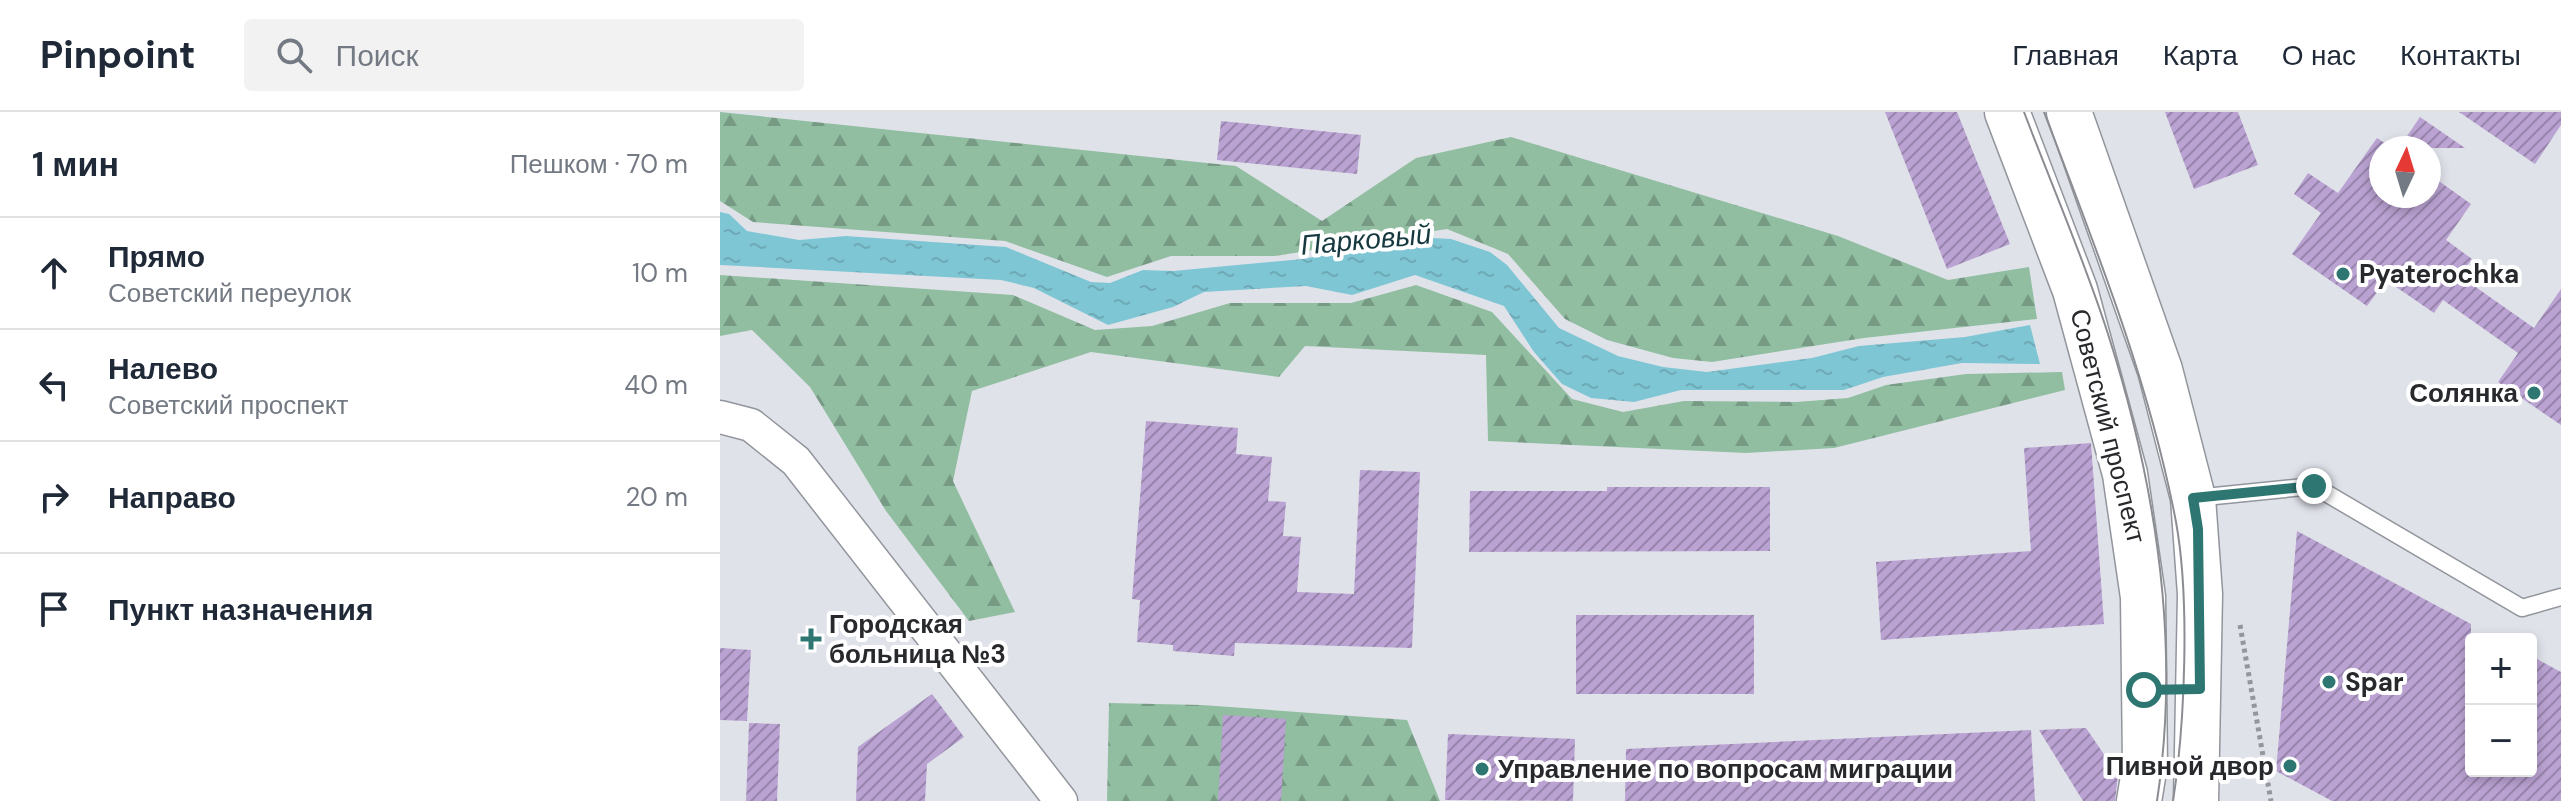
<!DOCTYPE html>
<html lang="ru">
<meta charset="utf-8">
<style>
body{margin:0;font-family:"DM Sans",sans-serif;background:#f2f2f3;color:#1f2937}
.controls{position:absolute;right:24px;bottom:24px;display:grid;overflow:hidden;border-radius:8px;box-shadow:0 4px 12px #0003}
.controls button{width:72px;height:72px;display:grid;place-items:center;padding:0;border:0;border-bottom:2px solid #e0e1e3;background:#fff;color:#1f2937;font:40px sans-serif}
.compass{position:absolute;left:1649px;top:24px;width:72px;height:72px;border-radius:50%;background:#fff;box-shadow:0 4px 12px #0003;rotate:4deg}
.stop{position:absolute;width:24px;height:24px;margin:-18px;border:6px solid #2e7672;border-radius:50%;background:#fff}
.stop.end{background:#2e7672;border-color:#fff;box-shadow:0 2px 8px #0008}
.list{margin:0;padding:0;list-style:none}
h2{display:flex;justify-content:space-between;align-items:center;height:104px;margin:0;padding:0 32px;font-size:34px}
h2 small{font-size:26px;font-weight:400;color:#747a83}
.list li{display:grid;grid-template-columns:52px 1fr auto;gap:24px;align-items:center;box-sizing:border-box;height:112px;padding:0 32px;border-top:2px solid #e0e1e3}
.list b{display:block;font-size:30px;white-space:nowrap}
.list p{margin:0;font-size:26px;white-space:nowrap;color:#747a83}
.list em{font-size:26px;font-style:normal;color:#747a83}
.icon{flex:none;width:44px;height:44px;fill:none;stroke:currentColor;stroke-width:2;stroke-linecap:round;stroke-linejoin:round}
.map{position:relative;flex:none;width:1841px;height:689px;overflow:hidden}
header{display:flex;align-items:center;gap:48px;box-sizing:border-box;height:112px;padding:0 40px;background:#fff;border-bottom:2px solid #e0e1e3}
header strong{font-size:38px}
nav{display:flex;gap:44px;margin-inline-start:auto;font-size:28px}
.search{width:560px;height:72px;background:#f2f2f3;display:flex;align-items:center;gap:20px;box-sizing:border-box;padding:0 28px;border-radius:8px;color:#747a83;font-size:30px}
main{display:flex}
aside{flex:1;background:#fff}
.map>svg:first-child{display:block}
.forest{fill:url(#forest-firs)}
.water{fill:url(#water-ripples)}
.building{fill:url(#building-hatch)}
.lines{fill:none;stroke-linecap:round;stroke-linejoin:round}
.lane-casing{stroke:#92959c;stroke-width:19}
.street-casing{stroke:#92959c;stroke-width:35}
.primary-casing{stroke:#92959c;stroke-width:47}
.path{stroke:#94969c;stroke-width:5;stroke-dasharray:4 4;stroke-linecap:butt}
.lane{stroke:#fff;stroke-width:16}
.street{stroke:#fff;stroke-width:32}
.primary{stroke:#fff;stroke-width:44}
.tram{stroke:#8b8d92;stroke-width:2}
.route{stroke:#2e7672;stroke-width:10}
.poi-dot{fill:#2e7672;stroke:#fff;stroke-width:3}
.labels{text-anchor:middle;stroke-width:8;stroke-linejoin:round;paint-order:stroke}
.poi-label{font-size:26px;font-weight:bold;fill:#28292c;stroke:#fff;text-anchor:start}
.street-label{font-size:26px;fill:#28292c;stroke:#fff}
.water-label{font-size:28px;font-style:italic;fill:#163940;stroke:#fff}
</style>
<header>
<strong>Pinpoint</strong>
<div class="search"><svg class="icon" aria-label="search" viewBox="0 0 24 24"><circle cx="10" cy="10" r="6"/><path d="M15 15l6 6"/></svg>Поиск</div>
<nav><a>Главная</a><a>Карта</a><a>О нас</a><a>Контакты</a></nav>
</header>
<main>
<aside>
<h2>1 мин<small>Пешком · 70 m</small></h2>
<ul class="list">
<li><svg class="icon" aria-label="ahead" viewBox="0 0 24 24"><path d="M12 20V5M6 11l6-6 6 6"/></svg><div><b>Прямо</b><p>Советский переулок</p></div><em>10 m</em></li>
<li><svg class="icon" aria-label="left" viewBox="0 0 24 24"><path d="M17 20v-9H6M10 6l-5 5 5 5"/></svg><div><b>Налево</b><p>Советский проспект</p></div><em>40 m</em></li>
<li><svg class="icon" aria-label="right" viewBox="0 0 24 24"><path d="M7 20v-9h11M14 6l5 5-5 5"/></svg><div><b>Направо</b></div><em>20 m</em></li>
<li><svg class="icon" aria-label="arrive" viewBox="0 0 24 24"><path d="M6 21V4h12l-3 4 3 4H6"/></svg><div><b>Пункт назначения</b></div></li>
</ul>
</aside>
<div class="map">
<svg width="1841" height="689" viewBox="0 0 1841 689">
<defs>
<pattern id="forest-firs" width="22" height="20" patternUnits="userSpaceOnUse" patternTransform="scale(2)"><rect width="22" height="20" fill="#91bea0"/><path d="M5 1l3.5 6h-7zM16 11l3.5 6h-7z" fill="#769a83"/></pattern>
<pattern id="water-ripples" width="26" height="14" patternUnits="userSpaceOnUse" patternTransform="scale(2)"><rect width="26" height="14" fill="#7fc6d4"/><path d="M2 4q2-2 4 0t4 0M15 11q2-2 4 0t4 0" fill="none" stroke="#6eaab6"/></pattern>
<pattern id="building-hatch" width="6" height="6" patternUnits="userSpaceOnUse" patternTransform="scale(2)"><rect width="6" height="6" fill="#baa2d2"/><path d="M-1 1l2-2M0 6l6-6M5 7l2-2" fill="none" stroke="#9784ab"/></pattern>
</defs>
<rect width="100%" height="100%" fill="#e0e2ea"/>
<g class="forest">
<polygon points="0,0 516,54 602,109 696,46 791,25 1118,124 1228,168 1309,155 1317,207 1144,226 992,250 953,246 887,228 845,207 788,142 727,117 555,144 451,144 387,165 285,129 33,110 0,89"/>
<polygon points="0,163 293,183 375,218 432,214 510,191 631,191 696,173 772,200 852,287 903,300 964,289 1076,290 1128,286 1166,273 1246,262 1342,260 1345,278 1114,336 1026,341 768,329 766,243 585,234 559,265 371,240 252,279 233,369 295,500 249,509 166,399 90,275 32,218 0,224"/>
<polygon points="389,591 482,593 687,608 720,689 387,689"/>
</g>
<polygon class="water" points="0,100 9,102 27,119 79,128 126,124 286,135 371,170 390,171 423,158 453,159 583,147 696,125 731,127 770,140 787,153 839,216 898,244 943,255 987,260 1092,246 1139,234 1245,225 1310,213 1320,252 1242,251 1163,265 1124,278 961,278 914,290 871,286 842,272 814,240 784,194 695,163 632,183 586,174 484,180 453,195 388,213 314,176 281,168 0,153"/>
<g class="building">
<polygon points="1165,0 1237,0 1290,132 1227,157"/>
<polygon points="1445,0 1518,0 1538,53 1474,77"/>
<polygon points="1739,0 1841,0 1841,13 1815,52"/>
<polygon points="1700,5 1745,36 1679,36"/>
<polygon points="501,9 641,23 637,62 497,48"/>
<polygon points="1657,26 1672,36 1661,36 1661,84 1709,84 1709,62 1751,92 1726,128 1752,147 1740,164 1814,216 1841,177 1841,313 1778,270 1798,241 1723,188 1714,201 1666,168 1647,194 1572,142 1601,101 1574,82 1588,61 1618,81"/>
<polygon points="426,309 518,316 516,342 552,345 548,389 566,390 563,424 581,425 577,480 634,482 640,358 700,360 692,536 515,531 514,544 453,539 453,533 417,530 420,488 412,487"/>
<polygon points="1371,331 1384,512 1161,528 1156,450 1311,439 1304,336"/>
<polygon points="887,375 1050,375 1050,439 749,440 750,379 887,379"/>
<polygon points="1577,419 1751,512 1751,659 1811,659 1811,544 1841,560 1841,689 1612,689 1556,659"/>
<rect x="856" y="503" width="178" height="79"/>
<polygon points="0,536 31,538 27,609 0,608"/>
<polygon points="212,582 244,625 207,652 205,689 136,689 138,635"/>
<polygon points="503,603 566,607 561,689 498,689"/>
<polygon points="29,611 60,612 57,689 26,689"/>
<polygon points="1366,616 1398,663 1395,689 1363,689 1319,618"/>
<polygon points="1311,618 1315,689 905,689 906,637"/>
<polygon points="728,622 855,627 853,689 725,688"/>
</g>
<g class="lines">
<defs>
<polyline id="lane" points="1475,386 1594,374 1802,496 1841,485"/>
<polyline id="street" points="0,305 31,313 76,349 341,689"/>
<g id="primary">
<polyline points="1287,0 1355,178 1405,362 1423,485 1425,653 1419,689"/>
<polyline points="1349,0 1440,258 1473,386 1480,482 1476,689"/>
</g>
</defs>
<use href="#lane" class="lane-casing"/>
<use href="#street" class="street-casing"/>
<use href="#primary" class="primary-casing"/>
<polyline class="path" points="1520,513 1551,689"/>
<use href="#lane" class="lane"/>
<use href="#street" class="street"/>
<use href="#primary" class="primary"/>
<g class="tram">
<path d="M1304,0C1332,74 1364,147 1388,222C1436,372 1461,532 1437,689"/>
<path d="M1324,0C1375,134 1429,268 1456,410C1470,487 1465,612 1453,689"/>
</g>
</g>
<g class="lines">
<polyline class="route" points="1424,578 1480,577 1478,417 1473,386 1594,374"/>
</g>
<g class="poi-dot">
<circle cx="1623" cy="162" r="8"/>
<circle cx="1814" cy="281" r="8"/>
<path d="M87 515h8v8h8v8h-8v8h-8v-8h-8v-8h8z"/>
<circle cx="1609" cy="570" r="8"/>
<circle cx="1570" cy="654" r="8"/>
<circle cx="762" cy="657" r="8"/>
</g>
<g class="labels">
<g class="poi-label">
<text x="1639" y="171">Pyaterochka</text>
<text x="1798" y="290" text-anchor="end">Солянка</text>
<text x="109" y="521">Городская<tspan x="109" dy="30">больница №3</tspan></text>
<text x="1625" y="579">Spar</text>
<text x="1554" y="663" text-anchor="end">Пивной двор</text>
<text x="778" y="666">Управление по вопросам миграции</text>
</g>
<g class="street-label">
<text transform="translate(1388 314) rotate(76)" y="9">Советский проспект</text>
</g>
<g class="water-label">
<text transform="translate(646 127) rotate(-5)" y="10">Парковый</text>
</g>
</g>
</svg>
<div class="controls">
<button>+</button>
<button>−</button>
</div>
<svg class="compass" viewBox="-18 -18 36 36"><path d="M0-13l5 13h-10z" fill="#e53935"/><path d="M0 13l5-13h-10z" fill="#747a83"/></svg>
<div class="stop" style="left:1424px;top:578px"></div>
<div class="stop end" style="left:1594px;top:374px"></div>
</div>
</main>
